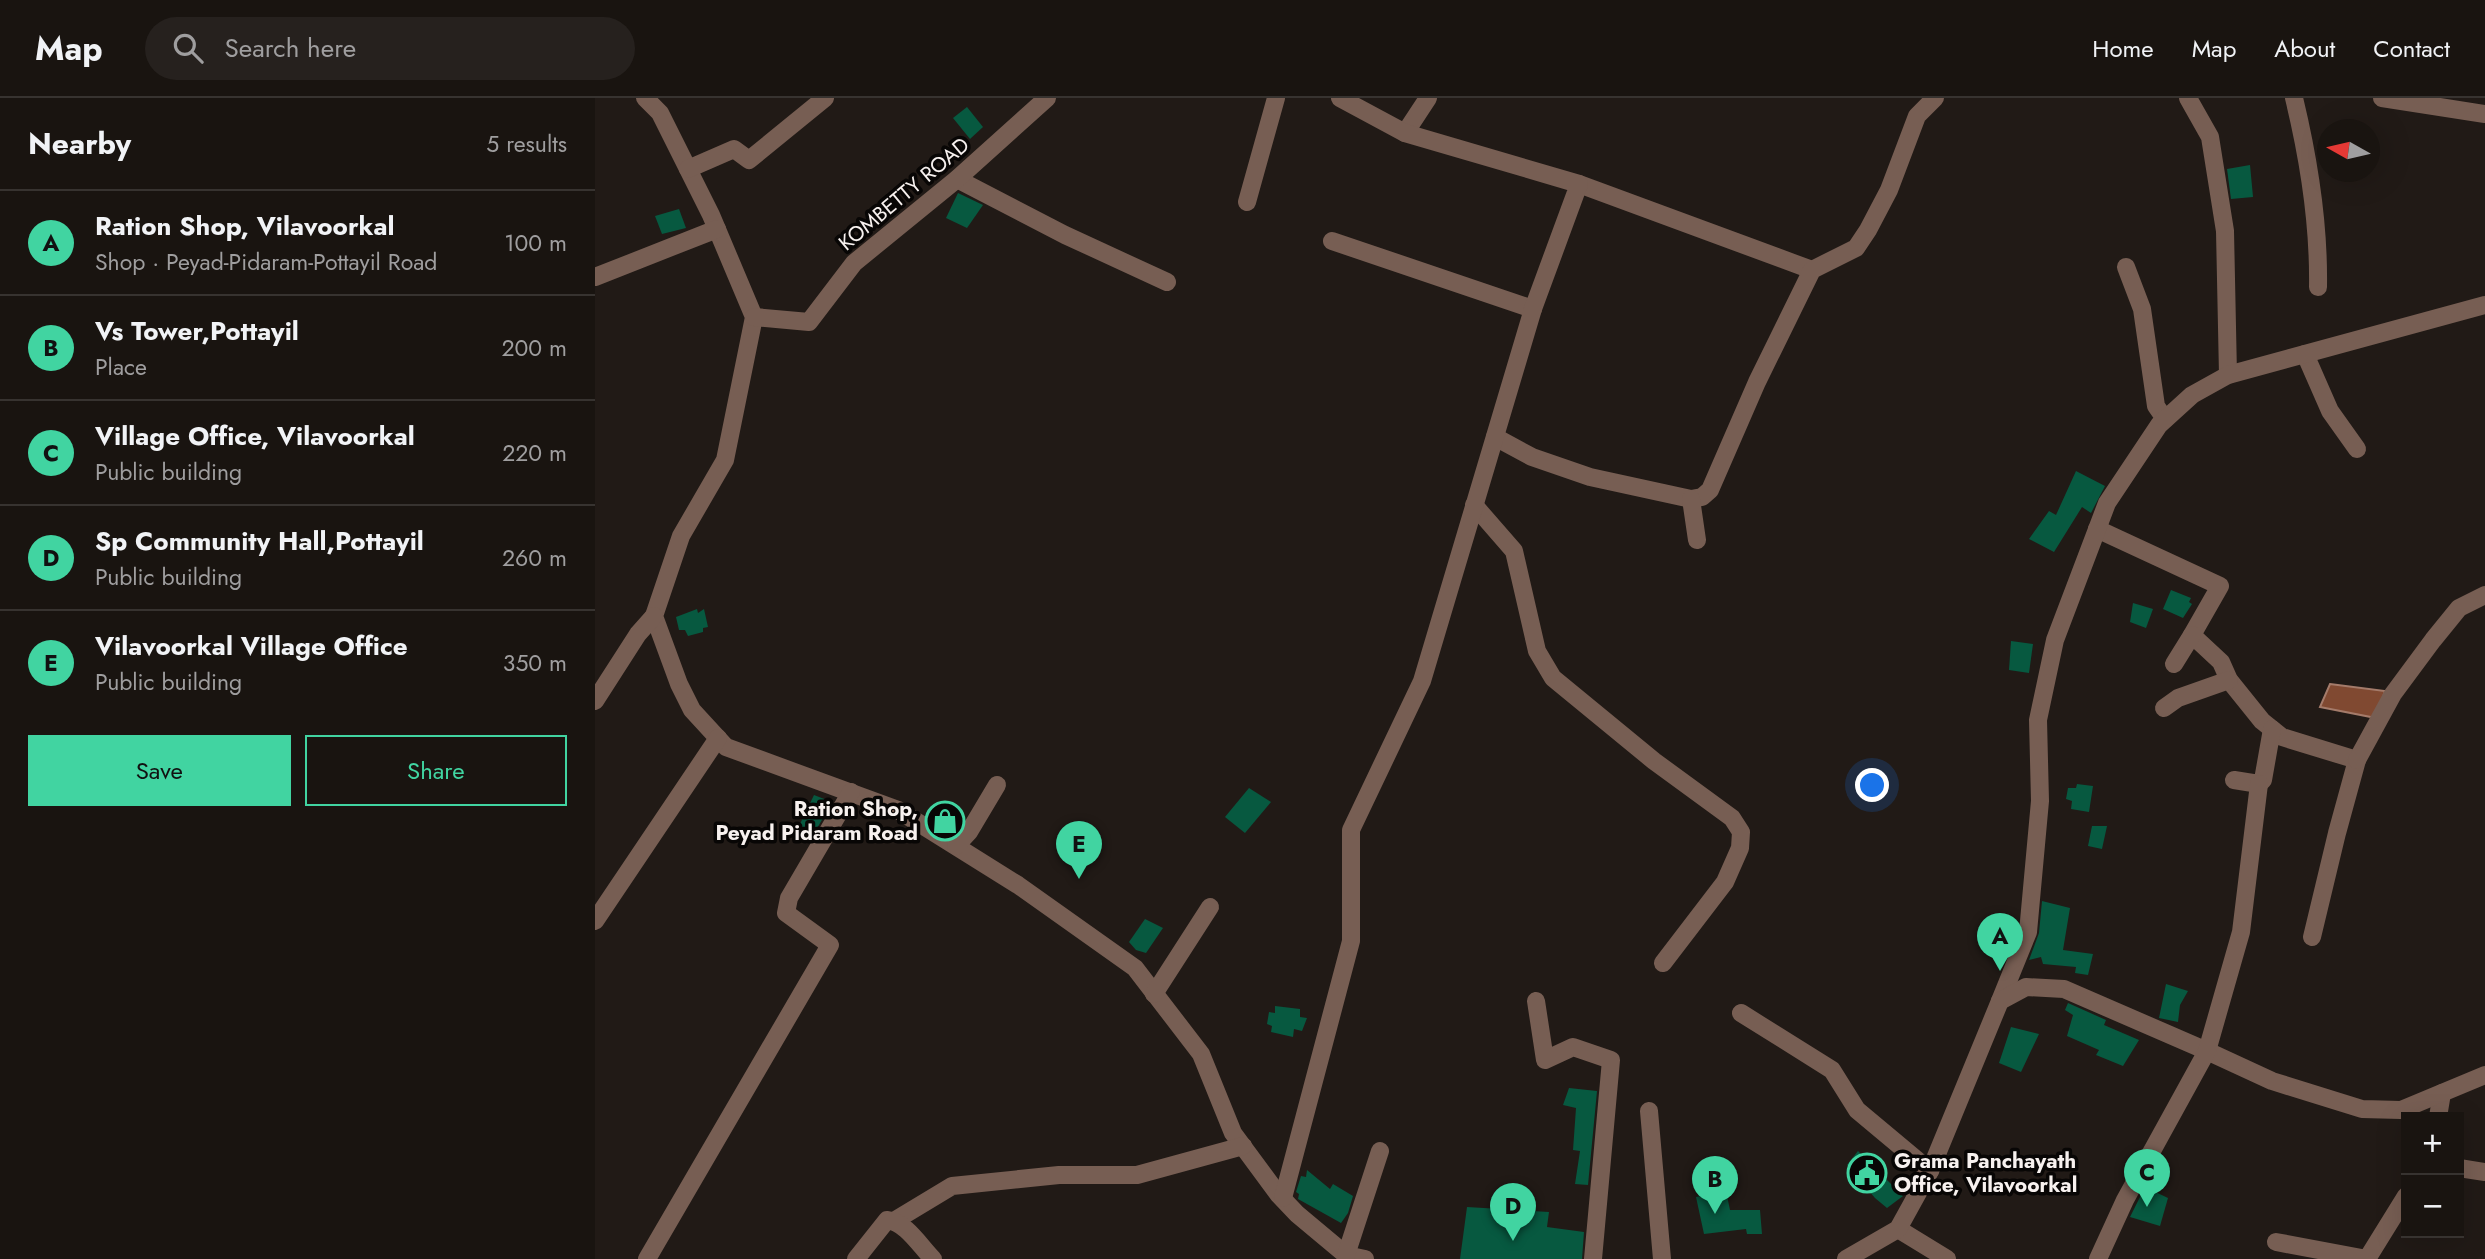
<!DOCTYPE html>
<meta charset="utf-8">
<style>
body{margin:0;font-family:Jost,sans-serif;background:#26211e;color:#f1f3f6}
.controls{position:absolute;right:21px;bottom:21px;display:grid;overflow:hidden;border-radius:0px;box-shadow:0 7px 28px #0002}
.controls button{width:63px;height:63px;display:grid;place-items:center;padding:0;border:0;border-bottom:2px solid #373330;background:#191410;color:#f1f3f6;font:35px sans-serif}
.compass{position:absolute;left:1722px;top:21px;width:63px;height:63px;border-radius:50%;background:#191410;box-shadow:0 7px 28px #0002;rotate:278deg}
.you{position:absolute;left:1278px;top:688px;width:24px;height:24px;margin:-18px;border:5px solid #fff;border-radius:50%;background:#1a73e8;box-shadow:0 0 0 10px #1a73e833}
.badge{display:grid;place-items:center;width:46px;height:46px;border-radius:50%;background:#41d4a1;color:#111;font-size:23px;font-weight:700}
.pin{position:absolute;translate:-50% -58px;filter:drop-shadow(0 2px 4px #0008)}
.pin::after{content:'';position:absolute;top:37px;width:24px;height:21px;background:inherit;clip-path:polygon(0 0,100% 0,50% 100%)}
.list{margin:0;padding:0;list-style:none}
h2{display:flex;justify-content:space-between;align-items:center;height:91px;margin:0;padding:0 28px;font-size:30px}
h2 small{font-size:23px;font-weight:400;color:#9f9e9f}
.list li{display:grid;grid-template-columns:46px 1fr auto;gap:21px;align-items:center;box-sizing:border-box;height:105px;padding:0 28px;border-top:2px solid #373330}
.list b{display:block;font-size:26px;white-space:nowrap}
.list p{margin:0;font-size:23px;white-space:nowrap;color:#9f9e9f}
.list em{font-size:23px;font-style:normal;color:#9f9e9f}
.actions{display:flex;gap:14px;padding:21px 28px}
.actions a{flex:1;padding:16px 0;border:2px solid #41d4a1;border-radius:0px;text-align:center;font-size:24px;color:#41d4a1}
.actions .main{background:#41d4a1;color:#111}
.icon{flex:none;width:38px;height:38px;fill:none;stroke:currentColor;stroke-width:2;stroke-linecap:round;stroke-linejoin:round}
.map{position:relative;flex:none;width:1890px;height:1161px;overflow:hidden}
header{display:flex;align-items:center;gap:42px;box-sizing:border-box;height:98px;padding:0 35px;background:#191410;border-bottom:2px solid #373330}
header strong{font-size:33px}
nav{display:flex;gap:38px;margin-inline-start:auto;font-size:24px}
.search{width:490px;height:63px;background:#26211e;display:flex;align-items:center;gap:18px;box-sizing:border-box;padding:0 24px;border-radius:38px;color:#9f9e9f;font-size:26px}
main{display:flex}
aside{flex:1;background:#191410}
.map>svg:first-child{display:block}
.water{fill:#804931;stroke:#a47b6a;stroke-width:2}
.building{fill:#075940}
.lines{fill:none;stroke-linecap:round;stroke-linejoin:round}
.minor{stroke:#775e53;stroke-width:18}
.labels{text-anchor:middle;stroke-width:7;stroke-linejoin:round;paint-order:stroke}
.street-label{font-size:21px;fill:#f7f1ef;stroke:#080605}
.poi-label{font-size:21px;font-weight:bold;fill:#f7f1ef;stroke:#080605;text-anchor:end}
</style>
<header>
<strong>Map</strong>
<div class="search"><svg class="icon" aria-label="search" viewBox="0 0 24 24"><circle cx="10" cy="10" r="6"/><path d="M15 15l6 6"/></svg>Search here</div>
<nav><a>Home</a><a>Map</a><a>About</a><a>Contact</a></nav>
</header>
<main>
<aside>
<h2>Nearby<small>5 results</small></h2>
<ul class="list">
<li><span class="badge">A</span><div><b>Ration Shop, Vilavoorkal</b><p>Shop · Peyad-Pidaram-Pottayil Road</p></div><em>100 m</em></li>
<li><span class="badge">B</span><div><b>Vs Tower,Pottayil</b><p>Place</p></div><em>200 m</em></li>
<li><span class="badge">C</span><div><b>Village Office, Vilavoorkal</b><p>Public building</p></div><em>220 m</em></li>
<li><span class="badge">D</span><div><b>Sp Community Hall,Pottayil</b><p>Public building</p></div><em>260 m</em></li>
<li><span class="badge">E</span><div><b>Vilavoorkal Village Office</b><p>Public building</p></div><em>350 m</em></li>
</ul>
<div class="actions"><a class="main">Save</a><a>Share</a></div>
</aside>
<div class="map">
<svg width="1890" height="1161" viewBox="0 0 1890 1161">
<rect width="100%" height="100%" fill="#211a16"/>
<polygon class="water" points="1735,586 1790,593 1781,620 1725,609"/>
<g class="building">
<polygon points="372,9 388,29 375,41 358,20"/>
<polygon points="1655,67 1658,99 1636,101 1632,71"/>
<polygon points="363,95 388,107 372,130 351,120"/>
<polygon points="84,111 91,130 67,136 60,118"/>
<polygon points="1481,373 1510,388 1496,415 1487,409 1459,454 1434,441 1454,413 1461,417"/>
<polygon points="1576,492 1596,500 1594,504 1597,506 1588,520 1568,511"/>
<polygon points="1538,505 1558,511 1551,530 1535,524"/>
<polygon points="102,511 103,515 109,511 113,529 108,530 108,534 93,538 90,532 84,532 81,519"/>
<polygon points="1416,543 1438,546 1434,575 1414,572"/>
<polygon points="1482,686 1498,688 1494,714 1476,711 1477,703 1471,701 1473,690 1481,690"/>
<polygon points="654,690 676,704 650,735 630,719"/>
<polygon points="219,697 237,704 220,734 204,728"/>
<polygon points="1497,728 1512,728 1507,751 1493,748"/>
<polygon points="1447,803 1475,810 1468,852 1498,856 1493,877 1480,875 1481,869 1448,866 1446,859 1434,862 1444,835"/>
<polygon points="550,821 568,830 551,855 541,852 534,844"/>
<polygon points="1571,886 1593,893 1585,907 1583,924 1564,920"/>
<polygon points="1473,905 1511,922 1509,927 1544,942 1528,968 1501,957 1504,952 1472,938 1478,917 1470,912"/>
<polygon points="680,908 705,911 705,919 712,920 707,933 699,931 698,939 676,934 677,928 672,926 674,914 680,915"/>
<polygon points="1416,929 1444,936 1426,974 1404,965"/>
<polygon points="974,990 1002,993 993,1087 980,1086 985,1053 978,1052 981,1010 968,1007"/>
<polygon points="1263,1053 1308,1098 1292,1110 1280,1100 1252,1067"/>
<polygon points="712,1072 735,1091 738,1086 758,1098 753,1115 746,1125 703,1101 704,1096 701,1094 706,1078 711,1079"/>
<polygon points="1550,1089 1573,1100 1565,1128 1535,1119"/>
<polygon points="1131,1093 1135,1112 1165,1112 1167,1136 1152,1136 1151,1131 1109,1136 1101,1099"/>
<polygon points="872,1109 954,1114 952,1129 989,1134 987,1161 865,1161"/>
</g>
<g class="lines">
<g class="minor">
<polyline points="50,0 65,15 116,117 159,219 130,362 86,438 59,518 84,586 97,612 131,649 303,712 423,787 540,870 606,956 638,1035 683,1096 702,1116 751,1157 770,1161"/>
<polyline points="1593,0 1615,39 1630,133 1633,277"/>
<path d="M1699,0C1714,62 1724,125 1723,189"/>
<polyline points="1787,0 1890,16"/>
<polyline points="810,35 833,0"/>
<polyline points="93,71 139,51 154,62 230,0"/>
<polyline points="362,81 470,137 572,184"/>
<polyline points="984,86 1217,172"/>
<polyline points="652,104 681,0"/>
<polyline points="737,143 938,211"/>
<polyline points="1531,169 1547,211 1561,308 1570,321"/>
<polyline points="0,179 122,131"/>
<polyline points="159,219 214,224 259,165 362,81 452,0"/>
<polyline points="1710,256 1735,313 1762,351"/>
<polyline points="900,339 937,359 995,379 1096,401 1107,399 1115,392 1162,284 1217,172 1261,150 1273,132 1294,92 1322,18 1340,0"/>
<polyline points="1096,401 1102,442"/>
<polyline points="879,407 919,453 942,553 958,580 1059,663 1137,720 1146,734 1145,750 1130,784 1068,865"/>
<polyline points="1502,431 1625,488 1597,537 1626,564 1634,582 1667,623 1687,639 1762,662 1742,735 1717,839"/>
<polyline points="1579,566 1597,537"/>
<polyline points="0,603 43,536 59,518"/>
<polyline points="1569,610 1583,600 1634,582"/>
<polyline points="1762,662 1798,596 1838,542 1864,510 1890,497"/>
<polyline points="1639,682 1664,686 1668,682 1677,631"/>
<polyline points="361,748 374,734 402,687"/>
<polyline points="0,823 123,640"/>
<polyline points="559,896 615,809"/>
<polyline points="941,903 950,962 978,949 1016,962 998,1161"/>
<polyline points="1405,903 1433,834 1445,703 1443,622 1460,542 1512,405 1564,327 1597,297 1633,277 1890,207"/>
<polyline points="1146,915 1237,972 1262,1012 1335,1073"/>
<polyline points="1054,1013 1067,1161"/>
<polyline points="1843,1019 1847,995"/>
<polyline points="1864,1070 1890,1074"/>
<polyline points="688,1100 756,843 756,732 827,583 938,211 984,86 810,35 745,0"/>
<polyline points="299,1123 357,1088 464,1077 542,1077 648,1048"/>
<polyline points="1303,1131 1352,1161"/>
<polyline points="1681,1144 1772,1161 1811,1098"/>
<polyline points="751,1157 785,1053"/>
<polyline points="52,1161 235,847 191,815 194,800 256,694"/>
<path d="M261,1161L292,1122C311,1124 325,1148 338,1161"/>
<polyline points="1251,1161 1303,1131 1335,1073 1405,903 1431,889 1469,891 1612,953 1677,983 1767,1011 1806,1012 1890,977"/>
<polyline points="1503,1161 1530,1102 1612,953 1646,834 1664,686"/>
</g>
</g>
<defs>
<symbol id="shop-ring" viewBox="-11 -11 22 22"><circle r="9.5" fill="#080605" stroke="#41d4a1" stroke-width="1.5"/><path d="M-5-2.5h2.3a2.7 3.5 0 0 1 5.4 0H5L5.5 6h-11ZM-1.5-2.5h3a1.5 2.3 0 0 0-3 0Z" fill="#41d4a1"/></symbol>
<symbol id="civic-ring" viewBox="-11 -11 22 22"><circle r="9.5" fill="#080605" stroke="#41d4a1" stroke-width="1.5"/><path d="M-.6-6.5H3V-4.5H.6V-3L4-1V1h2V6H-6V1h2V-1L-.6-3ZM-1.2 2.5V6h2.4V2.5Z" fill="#41d4a1"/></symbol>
</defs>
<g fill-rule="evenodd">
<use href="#shop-ring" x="328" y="701" width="44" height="44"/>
<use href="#civic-ring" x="1250" y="1053" width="44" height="44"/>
</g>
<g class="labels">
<g class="street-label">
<text transform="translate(309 96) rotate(-40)" y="7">KOMBETTY ROAD</text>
</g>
<g class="poi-label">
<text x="323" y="718">Ration Shop,<tspan x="323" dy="24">Peyad Pidaram Road</tspan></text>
<text x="1299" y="1070" text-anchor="start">Grama Panchayath<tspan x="1299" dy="24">Office, Vilavoorkal</tspan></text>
</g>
</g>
</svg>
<div class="controls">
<button>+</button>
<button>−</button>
</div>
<svg class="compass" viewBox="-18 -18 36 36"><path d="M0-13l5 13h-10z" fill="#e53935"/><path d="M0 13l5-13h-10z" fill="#9f9e9f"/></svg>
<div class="you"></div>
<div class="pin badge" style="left:1405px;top:873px">A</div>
<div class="pin badge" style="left:1120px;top:1116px">B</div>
<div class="pin badge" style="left:1552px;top:1109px">C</div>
<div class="pin badge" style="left:918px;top:1143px">D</div>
<div class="pin badge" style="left:484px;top:781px">E</div>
</div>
</main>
